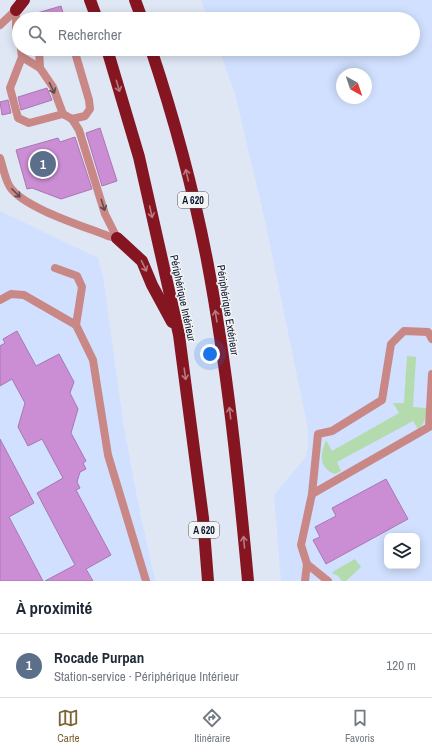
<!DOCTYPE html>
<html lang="fr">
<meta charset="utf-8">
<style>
body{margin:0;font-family:"Archivo Narrow",sans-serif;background:#f6f6f7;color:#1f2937}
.controls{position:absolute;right:12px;bottom:12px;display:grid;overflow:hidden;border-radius:8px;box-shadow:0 2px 10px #0003}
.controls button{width:36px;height:36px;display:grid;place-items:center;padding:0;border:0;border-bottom:1px solid #e0e1e3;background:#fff;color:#1f2937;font:20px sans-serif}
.compass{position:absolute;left:336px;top:68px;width:36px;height:36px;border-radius:50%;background:#fff;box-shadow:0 2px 10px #0003;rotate:140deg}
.you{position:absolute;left:210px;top:354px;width:14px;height:14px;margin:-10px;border:3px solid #fff;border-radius:50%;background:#1a73e8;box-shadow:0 0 0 6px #1a73e833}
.badge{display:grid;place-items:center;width:26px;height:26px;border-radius:50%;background:#7c6334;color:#fff;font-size:13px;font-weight:700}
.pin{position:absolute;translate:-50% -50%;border:2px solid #fff;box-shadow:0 1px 4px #0006}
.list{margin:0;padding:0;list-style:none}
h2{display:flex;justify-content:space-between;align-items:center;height:52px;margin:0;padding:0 16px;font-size:17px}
h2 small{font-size:13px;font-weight:400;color:#747a83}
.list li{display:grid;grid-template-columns:26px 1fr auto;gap:12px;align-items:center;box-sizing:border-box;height:64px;padding:0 16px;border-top:1px solid #e0e1e3}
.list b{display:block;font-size:15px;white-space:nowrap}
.list p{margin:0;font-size:13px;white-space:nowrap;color:#747a83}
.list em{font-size:13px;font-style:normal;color:#747a83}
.icon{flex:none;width:22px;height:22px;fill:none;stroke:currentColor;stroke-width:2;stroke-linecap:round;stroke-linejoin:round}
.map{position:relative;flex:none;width:432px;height:581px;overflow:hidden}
.search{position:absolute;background:#fff;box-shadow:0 2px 10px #0003;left:12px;right:12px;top:12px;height:44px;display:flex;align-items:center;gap:10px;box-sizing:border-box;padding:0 14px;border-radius:22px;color:#747a83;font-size:15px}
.sheet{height:116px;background:#fff}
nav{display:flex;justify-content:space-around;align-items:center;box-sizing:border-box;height:56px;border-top:1px solid #e0e1e3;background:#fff;font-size:11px;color:#747a83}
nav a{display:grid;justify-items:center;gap:2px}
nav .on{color:#7c6334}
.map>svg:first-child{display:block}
.built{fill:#d0e0fe;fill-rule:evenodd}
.green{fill:#b3dbae}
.building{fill:#cb8dd4;stroke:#a977b1}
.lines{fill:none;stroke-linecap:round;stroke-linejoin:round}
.lane{stroke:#c98885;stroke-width:8}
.highway{stroke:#851621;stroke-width:12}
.oneway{stroke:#b77a80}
.oneway2{stroke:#5f4955}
.labels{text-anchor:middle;stroke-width:3;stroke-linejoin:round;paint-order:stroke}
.shield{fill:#f4f4f4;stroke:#505869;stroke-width:1}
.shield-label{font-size:10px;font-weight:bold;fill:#09152d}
.street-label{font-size:11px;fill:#09152d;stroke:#f4f4f4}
</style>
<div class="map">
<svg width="432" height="581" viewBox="0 0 432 581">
<rect width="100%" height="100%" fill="#dfe7f5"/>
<g class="built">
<path d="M201,0H432V581H281L274,495L306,457L308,449V429L266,225L235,94L219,49H413V19H208ZM342,74H366V98H342ZM387,536H417V566H387Z"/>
<polygon points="0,211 98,258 103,276 123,422 138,503 153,572 156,581 0,581"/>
</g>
<g class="green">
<path d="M407,356L416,357L413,407L426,408C427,416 425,424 418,429L413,421L337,462L341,471C336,474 334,475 329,471C318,463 322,451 326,440L332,451L399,413L393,403H404Z"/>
<polygon points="355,559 361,567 346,581 342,581 338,576 332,573 334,571"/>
</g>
<g class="building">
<polygon points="61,6 64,16 55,19 27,19 27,16"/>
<polygon points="47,88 52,100 21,110 18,97"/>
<polygon points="8,100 11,113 2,115 0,102"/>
<polygon points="100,128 117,181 102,186 86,133"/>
<polygon points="75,137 92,189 61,199 32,188 27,189 16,150 58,138 60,142"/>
<polygon points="17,331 36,366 59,354 74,382 70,393 78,409 71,433 86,461 83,463 86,469 80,472 77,482 80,488 76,490 111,555 86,569 93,581 45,581 75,565 37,493 63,478 42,439 28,446 18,427 25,403 12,379 0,386 0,346 5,343 3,339"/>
<polygon points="0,439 34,503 9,517 43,581 0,581"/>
<polygon points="386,479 408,519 326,564 313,540 320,537 315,527 336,516 332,508"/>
</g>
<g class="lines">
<g class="lane">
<polyline points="16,10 16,28 19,42"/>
<polyline points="0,25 16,10"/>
<polyline points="21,49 22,57 40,68 53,87 63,114 72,119 79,130 105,214 117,238"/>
<polyline points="39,49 40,68"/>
<polyline points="22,57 10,88 18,118 29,123 63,114"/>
<polyline points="72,119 85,116 90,109 89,100 74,49"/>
<path d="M0,158C3,167 5,179 10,187C24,208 83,226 108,236L117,238"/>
<polyline points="55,268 77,276 82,287 76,325"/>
<polyline points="0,300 11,294 24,295 76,325 93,360 108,455 146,581"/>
<polyline points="312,494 318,434 332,431 382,400 391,344 404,331 428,332 432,339"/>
<polyline points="307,564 328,581"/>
<polyline points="305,581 307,564 301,545 312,494 429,427 432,374"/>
</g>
<g class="highway">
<polyline points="90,0 97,19"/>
<polyline points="135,0 142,19"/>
<polyline points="16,10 24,0"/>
<polyline points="107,49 139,157 179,335 203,518 208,581"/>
<path d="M151,49C174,118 193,188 207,260C227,366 238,473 248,581"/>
<polyline points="117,238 142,261 152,285 172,322"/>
</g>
</g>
<defs><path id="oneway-shaft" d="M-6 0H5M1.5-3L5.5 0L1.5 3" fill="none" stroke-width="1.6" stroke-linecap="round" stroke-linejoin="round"/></defs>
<g class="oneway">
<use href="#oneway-shaft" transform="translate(118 86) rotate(74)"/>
<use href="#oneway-shaft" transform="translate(187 175) rotate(-103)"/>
<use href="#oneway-shaft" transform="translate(151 212) rotate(77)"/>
<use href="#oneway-shaft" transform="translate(144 266) rotate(64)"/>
<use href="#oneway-shaft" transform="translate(216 316) rotate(-99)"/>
<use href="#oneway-shaft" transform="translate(185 374) rotate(82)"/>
<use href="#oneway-shaft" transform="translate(230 413) rotate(-97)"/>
<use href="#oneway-shaft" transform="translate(244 542) rotate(-95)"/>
</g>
<g class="oneway2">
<use href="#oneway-shaft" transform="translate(52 88) rotate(64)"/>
<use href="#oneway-shaft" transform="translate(16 193) rotate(45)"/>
<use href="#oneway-shaft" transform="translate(103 205) rotate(73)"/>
</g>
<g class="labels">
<g class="shield">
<rect x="178" y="192" width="30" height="16" rx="3"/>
<rect x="189" y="522" width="30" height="16" rx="3"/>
</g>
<g class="shield-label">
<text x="193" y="204">A 620</text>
<text x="204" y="534">A 620</text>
</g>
<g class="street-label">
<text transform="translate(183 298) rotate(78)" y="4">Périphérique Intérieur</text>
<text transform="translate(228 310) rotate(81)" y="4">Périphérique Extérieur</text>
</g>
</g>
</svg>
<div class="controls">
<button><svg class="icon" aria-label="layers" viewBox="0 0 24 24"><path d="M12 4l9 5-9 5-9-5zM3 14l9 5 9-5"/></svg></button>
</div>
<svg class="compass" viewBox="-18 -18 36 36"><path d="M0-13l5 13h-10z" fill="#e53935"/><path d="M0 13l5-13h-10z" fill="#747a83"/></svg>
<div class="you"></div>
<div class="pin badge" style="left:43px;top:164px;background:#5c6f8a">1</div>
<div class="search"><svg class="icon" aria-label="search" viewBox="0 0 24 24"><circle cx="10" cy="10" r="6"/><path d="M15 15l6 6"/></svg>Rechercher</div>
</div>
<section class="sheet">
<h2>À proximité<small></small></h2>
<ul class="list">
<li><span class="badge" style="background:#5c6f8a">1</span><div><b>Rocade Purpan</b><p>Station-service · Périphérique Intérieur</p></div><em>120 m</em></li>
</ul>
</section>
<nav>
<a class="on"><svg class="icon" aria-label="map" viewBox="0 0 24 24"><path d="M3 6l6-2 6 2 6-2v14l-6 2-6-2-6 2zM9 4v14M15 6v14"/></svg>Carte</a>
<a><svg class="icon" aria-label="directions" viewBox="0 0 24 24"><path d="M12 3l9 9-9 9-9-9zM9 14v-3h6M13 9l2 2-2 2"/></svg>Itinéraire</a>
<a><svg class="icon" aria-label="saved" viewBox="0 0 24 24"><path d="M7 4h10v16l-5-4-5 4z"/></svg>Favoris</a>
</nav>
